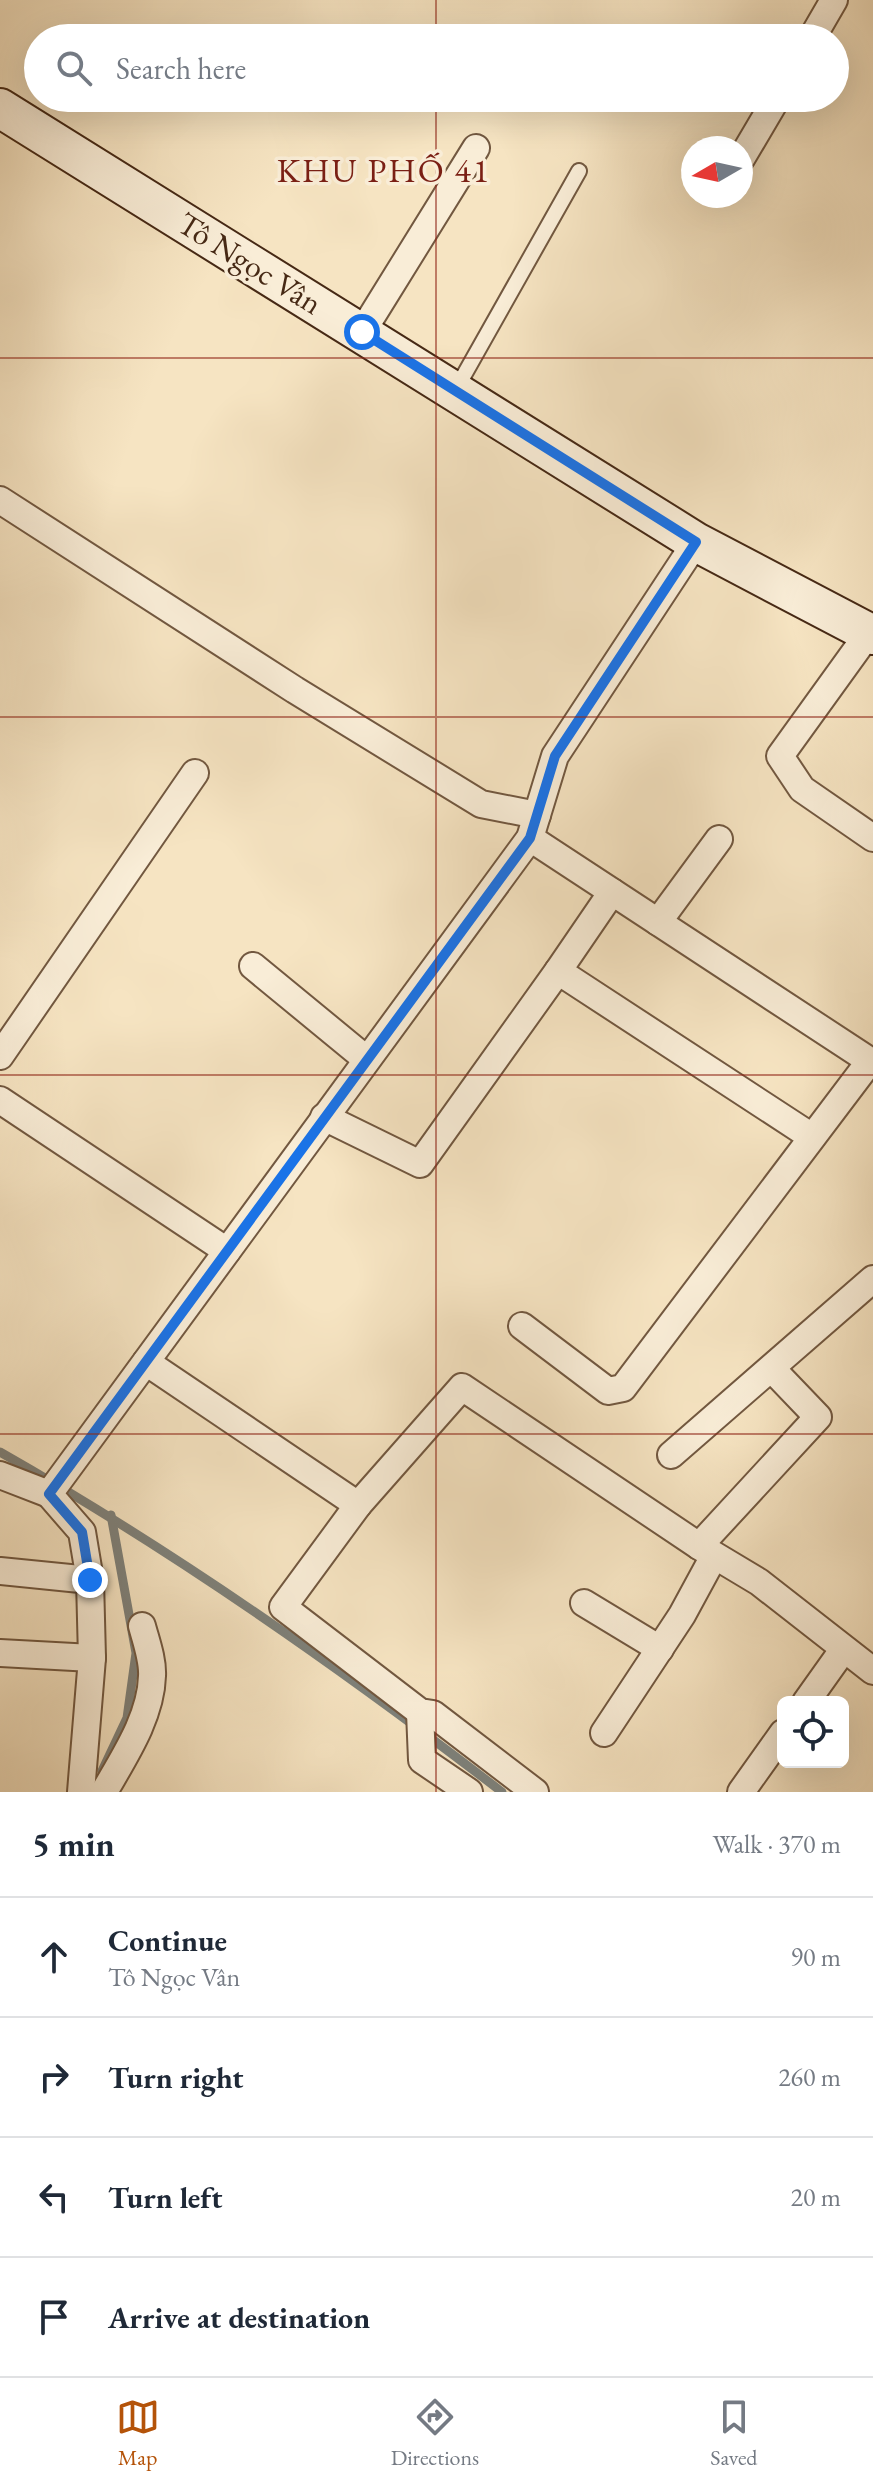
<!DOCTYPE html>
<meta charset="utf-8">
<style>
body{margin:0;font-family:"EB Garamond",serif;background:#f6f6f7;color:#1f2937}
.controls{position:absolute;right:24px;bottom:24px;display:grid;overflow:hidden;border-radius:12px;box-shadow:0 8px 32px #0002}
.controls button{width:72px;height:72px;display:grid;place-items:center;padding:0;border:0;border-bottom:2px solid #e0e1e3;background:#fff;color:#1f2937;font:40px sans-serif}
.compass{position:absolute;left:681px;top:136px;width:72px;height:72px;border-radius:50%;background:#fff;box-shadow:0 8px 32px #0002;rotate:261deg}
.stop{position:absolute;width:24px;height:24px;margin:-18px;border:6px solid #1a73e8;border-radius:50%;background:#fff}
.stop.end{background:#1a73e8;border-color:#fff;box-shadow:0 2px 8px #0008}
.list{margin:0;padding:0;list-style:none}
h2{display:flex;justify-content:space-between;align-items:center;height:104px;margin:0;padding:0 32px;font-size:34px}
h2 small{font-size:26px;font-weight:400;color:#747a83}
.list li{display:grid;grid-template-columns:52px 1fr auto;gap:24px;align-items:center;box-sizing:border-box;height:120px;padding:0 32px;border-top:2px solid #e0e1e3}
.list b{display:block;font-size:30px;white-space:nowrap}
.list p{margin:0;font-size:26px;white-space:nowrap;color:#747a83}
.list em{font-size:26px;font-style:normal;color:#747a83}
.icon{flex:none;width:44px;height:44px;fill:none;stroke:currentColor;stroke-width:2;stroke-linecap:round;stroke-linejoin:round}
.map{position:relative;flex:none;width:873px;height:1792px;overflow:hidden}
.search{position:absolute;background:#fff;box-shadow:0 8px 32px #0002;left:24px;right:24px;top:24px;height:88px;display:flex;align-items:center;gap:20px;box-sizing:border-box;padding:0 28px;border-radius:44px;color:#747a83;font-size:30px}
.sheet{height:584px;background:#fff}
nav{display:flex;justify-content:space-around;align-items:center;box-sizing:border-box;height:112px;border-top:2px solid #e0e1e3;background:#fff;font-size:22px;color:#747a83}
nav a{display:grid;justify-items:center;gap:4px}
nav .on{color:#b45309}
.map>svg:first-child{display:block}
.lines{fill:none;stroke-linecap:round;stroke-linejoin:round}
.stream{stroke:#7e817a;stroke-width:9}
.lane-casing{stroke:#725840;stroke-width:18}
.street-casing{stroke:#725840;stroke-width:30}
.secondary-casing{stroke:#462915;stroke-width:42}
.lane{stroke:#f9edd7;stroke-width:14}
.street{stroke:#f9edd7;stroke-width:26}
.secondary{stroke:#f9edd7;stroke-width:38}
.route{stroke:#1a73e8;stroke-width:10}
.grid{fill:none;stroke:#8f2418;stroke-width:2;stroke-opacity:0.55}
.labels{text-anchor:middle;stroke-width:7;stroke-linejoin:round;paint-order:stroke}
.street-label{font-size:32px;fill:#462915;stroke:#f9edd7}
.neighbourhood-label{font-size:34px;letter-spacing:2px;fill:#7a1f14;stroke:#f9edd7}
</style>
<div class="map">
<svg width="873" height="1792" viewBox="0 0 873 1792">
<rect width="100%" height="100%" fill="#f6e4c2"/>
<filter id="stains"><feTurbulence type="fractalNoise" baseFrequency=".0025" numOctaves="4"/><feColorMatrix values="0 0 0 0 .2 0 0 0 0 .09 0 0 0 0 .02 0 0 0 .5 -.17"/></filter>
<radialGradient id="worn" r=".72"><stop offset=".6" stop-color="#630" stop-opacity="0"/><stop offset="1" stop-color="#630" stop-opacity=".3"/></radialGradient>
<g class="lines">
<g class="stream">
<path d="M0,1452C176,1552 341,1668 502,1792"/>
<polyline points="102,1771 127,1718 136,1653 111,1515"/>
</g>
<defs>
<polyline id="lane" points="455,391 579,171"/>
<g id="street">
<polyline points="812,38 834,0"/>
<polyline points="741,159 777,98"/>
<polyline points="362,332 476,148"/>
<polyline points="0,500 295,690 481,804 537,815"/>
<polyline points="873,627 780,756 802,789 873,838"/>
<polyline points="530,838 873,1063"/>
<polyline points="612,892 558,971 812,1137"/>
<polyline points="658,922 719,839"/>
<polyline points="253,966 366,1059"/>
<polyline points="0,1056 195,773"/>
<polyline points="0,1100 227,1251"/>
<polyline points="324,1117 420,1164 558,971"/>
<polyline points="522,1326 608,1391 623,1388 870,1061"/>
<polyline points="146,1362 358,1505 283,1607 420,1712 433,1714 535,1792"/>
<polyline points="671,1455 873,1279"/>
<polyline points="0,1475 49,1494"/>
<polyline points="358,1505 462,1387 699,1546 759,1582 873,1671"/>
<polyline points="699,1546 818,1417 772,1369"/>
<polyline points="0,1571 90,1580"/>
<polyline points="584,1603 660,1649"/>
<polyline points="0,1653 92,1658"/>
<polyline points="806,1702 843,1650"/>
<polyline points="420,1712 422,1760 469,1792"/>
<polyline points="604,1733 682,1615 714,1556"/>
<polyline points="81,1792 92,1658 90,1580 82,1532 49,1494 530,838 555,756 696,542"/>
<path d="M104,1792C124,1757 151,1717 152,1676C153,1660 146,1641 142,1626"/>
<polyline points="741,1792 783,1733"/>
</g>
<polyline id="secondary" points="0,108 696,542 873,635"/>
</defs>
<use href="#lane" class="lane-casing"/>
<use href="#street" class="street-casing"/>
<use href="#secondary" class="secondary-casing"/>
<use href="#lane" class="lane"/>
<use href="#street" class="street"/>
<use href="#secondary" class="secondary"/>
</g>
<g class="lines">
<polyline class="route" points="90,1580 82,1532 49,1494 530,838 555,756 696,542 362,332"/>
</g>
<path class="grid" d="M436,0V38M436,98V1792M0,358H873M0,717H873M0,1075H873M0,1434H873"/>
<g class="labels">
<g class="street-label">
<text transform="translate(250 263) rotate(32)" y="11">Tô Ngọc Vân</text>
</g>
<g class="neighbourhood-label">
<text x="384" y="182">KHU PHỐ 41</text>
</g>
</g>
<rect width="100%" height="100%" filter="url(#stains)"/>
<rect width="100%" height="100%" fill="url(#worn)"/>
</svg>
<div class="controls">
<button><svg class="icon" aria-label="locate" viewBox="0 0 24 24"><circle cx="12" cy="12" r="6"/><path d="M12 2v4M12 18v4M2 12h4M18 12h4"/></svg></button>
</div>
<svg class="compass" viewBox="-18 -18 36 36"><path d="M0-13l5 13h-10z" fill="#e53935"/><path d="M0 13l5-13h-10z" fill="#747a83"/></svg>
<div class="stop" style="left:362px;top:332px"></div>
<div class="stop end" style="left:90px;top:1580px"></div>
<div class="search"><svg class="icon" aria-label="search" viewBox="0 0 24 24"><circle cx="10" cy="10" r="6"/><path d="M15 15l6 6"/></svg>Search here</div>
</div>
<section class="sheet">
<h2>5 min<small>Walk · 370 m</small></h2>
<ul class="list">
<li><svg class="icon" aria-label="ahead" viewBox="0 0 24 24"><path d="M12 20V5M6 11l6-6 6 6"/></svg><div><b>Continue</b><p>Tô Ngọc Vân</p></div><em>90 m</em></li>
<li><svg class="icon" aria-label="right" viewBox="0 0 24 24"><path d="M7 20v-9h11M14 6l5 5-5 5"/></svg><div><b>Turn right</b></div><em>260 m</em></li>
<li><svg class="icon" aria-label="left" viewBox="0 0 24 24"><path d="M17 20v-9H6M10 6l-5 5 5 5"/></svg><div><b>Turn left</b></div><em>20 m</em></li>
<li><svg class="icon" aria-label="arrive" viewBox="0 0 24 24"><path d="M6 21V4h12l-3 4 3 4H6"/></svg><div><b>Arrive at destination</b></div></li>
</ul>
</section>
<nav>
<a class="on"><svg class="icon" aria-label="map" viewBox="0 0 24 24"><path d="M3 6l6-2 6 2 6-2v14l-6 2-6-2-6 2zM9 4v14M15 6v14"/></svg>Map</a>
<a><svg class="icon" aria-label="directions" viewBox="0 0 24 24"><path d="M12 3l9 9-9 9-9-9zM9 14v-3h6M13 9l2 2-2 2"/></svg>Directions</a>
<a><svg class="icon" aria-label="saved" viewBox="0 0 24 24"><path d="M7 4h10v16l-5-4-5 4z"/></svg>Saved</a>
</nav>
